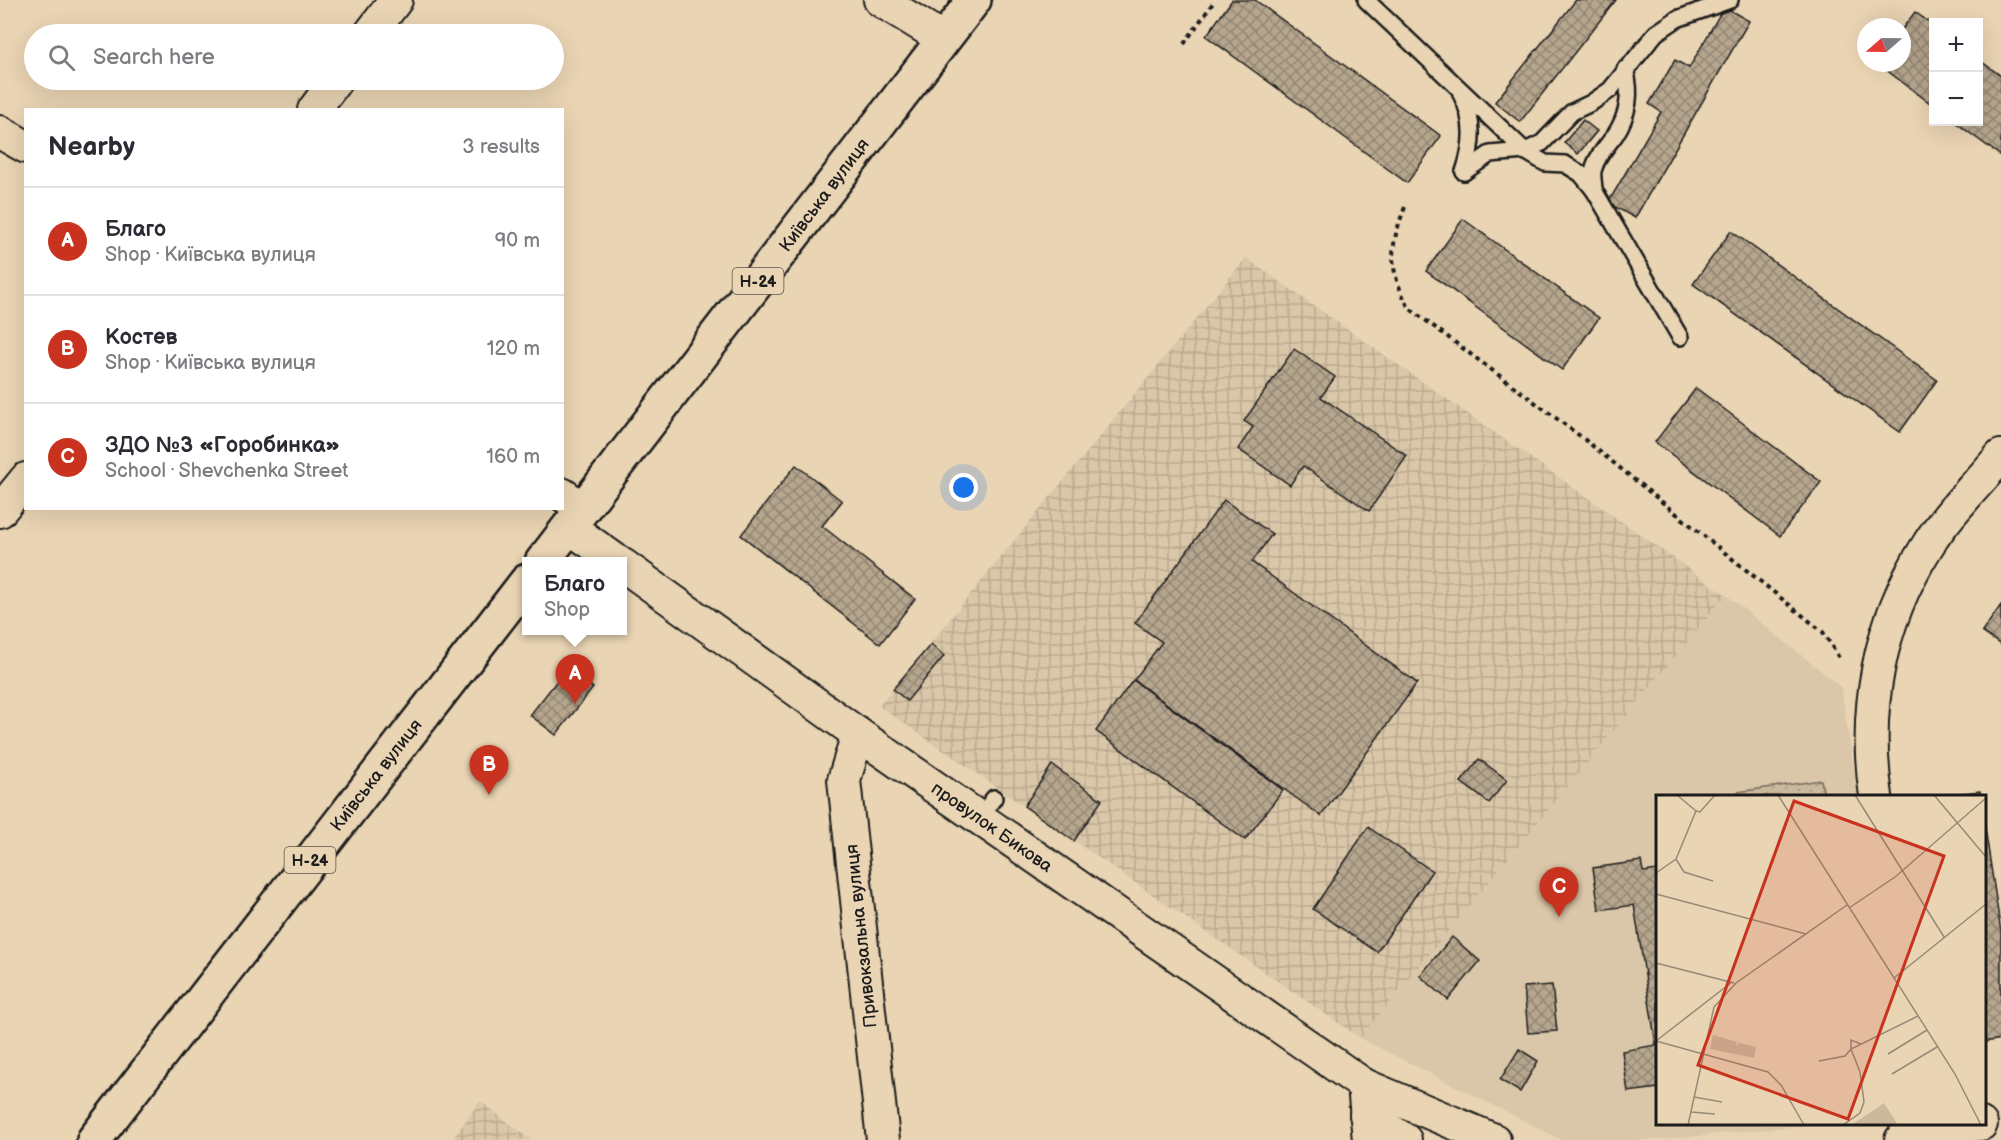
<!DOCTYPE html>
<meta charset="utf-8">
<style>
body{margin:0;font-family:"Balsamiq Sans",sans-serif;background:#f2f2f3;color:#2b2b33}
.controls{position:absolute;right:18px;top:18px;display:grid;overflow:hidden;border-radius:0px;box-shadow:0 6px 24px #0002}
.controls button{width:54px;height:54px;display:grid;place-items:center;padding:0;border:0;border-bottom:2px solid #e1e1e2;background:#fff;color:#2b2b33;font:30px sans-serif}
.compass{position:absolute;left:1857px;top:18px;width:54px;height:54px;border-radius:50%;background:#fff;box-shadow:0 6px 24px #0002;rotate:250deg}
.you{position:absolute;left:964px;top:488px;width:21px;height:21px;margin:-15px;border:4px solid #fff;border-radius:50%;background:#1a73e8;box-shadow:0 0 0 9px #1a73e833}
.badge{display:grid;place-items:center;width:39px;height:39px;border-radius:50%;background:#c8321e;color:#fff;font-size:20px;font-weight:700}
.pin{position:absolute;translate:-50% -50px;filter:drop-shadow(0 2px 3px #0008)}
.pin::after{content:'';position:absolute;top:32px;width:21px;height:18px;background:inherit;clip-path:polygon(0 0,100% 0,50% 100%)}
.popup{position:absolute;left:522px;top:557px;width:105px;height:78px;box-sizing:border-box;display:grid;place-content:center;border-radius:0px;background:#fff;filter:drop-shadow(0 2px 4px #0005);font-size:20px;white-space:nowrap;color:#7c7c81}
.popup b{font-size:22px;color:#2b2b33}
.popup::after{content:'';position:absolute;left:50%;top:100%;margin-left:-12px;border:12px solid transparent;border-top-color:#fff}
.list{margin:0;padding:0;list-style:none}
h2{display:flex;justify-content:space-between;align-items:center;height:78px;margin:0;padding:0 24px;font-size:26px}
h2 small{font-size:20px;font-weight:400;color:#7c7c81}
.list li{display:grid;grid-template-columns:39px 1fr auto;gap:18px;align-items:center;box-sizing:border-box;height:108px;padding:0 24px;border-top:2px solid #e1e1e2}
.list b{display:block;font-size:22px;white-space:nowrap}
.list p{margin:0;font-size:20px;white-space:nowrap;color:#7c7c81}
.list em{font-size:20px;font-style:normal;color:#7c7c81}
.icon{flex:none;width:33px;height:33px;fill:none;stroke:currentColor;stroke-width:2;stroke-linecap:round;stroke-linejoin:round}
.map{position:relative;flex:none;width:2001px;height:1140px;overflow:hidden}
.search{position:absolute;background:#fff;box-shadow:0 6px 24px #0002;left:24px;top:24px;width:540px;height:66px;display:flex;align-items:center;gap:15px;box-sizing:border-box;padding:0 21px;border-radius:33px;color:#7c7c81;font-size:22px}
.panel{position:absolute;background:#fff;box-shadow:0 6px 24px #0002;left:24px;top:108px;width:540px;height:402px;border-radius:0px}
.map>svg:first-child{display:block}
.built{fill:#dac6a8}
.industrial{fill:url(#industrial-grid)}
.grass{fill:url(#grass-dots);stroke:#746a5c;stroke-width:1.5}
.building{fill:url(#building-cross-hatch);stroke:#1c1c1c;stroke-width:1.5}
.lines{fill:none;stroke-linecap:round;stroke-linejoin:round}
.service-casing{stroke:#1c1c1c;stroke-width:20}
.minor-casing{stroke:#1c1c1c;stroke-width:36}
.primary-casing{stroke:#1c1c1c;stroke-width:38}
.path{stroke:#1c1c1c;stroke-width:4;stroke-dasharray:4.5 4.5;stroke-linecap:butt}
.service{stroke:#e9d4b3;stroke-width:15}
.minor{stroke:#e9d4b3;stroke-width:32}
.primary{stroke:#e9d4b3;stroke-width:33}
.labels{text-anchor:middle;stroke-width:6;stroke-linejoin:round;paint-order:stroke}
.shield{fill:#e9d4b3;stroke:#5a5349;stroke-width:1.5}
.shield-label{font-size:16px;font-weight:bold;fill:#1c1c1c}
.street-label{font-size:18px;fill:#1c1c1c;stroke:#e9d4b3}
.inset-road{fill:none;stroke:#978a77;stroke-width:1.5}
.view{fill:#c8321e;fill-opacity:0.15;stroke:#c8321e;stroke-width:3}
.inset-edge{fill:none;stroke:#1c1c1c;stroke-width:3}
</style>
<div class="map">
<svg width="2001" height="1140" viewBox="0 0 2001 1140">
<defs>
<pattern id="industrial-grid" width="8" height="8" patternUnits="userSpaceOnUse" patternTransform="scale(1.5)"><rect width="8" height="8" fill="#dac6a8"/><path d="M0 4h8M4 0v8" fill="none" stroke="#baaa90"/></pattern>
<pattern id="grass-dots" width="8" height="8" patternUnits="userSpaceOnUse" patternTransform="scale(1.5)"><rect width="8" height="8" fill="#cbb99d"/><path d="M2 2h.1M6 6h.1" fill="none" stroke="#ae9e87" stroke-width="1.8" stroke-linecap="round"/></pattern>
<pattern id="building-cross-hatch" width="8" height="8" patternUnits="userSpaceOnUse" patternTransform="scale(1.5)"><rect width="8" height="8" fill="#b6a68e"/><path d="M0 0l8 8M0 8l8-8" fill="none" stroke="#938673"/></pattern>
</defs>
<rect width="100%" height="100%" fill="#e9d4b3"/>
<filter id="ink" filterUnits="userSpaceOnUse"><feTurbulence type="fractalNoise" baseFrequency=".0167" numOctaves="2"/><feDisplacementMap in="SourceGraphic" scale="12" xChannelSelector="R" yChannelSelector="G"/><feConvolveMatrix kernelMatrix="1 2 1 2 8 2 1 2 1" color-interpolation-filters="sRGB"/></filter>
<g filter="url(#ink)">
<polygon class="built" points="1726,595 1841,687 1858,796 1658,796 1658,1124 1818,1124 1657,1140 1562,1140 1360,1038"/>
<g class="industrial">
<polygon points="1246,258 1726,595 1360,1038 879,706"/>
<polygon points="480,1101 531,1140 452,1140"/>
</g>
<polygon class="grass" points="1821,780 1824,796 1738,796 1738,792"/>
<g class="building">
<polygon points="1232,0 1255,0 1441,136 1407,183 1206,36"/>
<polygon points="1576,0 1616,0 1520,122 1495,102"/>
<polygon points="1724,7 1749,21 1635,218 1608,203 1661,112 1649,104 1675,60 1689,68"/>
<polygon points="1915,12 1934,26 1934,106 1877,63 1902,63 1902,29"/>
<polygon points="1978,59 2001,76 2001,156 1955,122 1978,122"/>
<polygon points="1583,120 1597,131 1578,154 1564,143"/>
<polygon points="1463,219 1599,318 1562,370 1426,271"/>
<polygon points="1731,231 1937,380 1900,432 1693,284"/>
<polygon points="1294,349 1335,377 1321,397 1407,456 1369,511 1303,466 1290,485 1238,449 1253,427 1244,421"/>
<polygon points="1696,388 1821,482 1780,536 1655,442"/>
<polygon points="796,465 842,501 822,526 915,599 880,644 741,535"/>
<polygon points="1224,500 1272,534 1252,562 1417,683 1321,816 1134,680 1162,642 1135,623"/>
<polygon points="2001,605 2001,645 1982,632"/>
<polygon points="931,644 944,656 907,701 893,689"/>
<polygon points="567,668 593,688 556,735 530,715"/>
<polygon points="1133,680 1283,790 1245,840 1096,731"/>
<polygon points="1479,759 1507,780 1489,803 1461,782"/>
<polygon points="1052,765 1102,800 1074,841 1024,806"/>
<polygon points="1980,791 1981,796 1939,796"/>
<polygon points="1984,821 2001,932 2001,1039 1984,1042"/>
<polygon points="1368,827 1432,871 1377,952 1313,909"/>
<polygon points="1641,861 1643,872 1658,870 1658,1088 1628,1092 1622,1051 1656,1045 1634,905 1599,910 1593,868"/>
<polygon points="1452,937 1480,961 1448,1000 1420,976"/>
<polygon points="1552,985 1557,1031 1528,1033 1524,987"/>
<polygon points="1519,1049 1538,1061 1520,1092 1500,1080"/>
</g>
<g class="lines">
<defs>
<g id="service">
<polyline points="1366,0 1525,151 1542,143 1572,112 1591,103 1610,90 1656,33 1677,19 1730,0"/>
<path d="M1461,94C1475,121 1473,145 1464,172"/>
<polyline points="1464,172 1490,154 1525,151 1545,163 1565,164 1581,174 1594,190 1680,337"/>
<path d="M1594,190C1594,184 1592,177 1593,171C1596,157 1607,146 1615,135C1629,114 1632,93 1625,69"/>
<polyline points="979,818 994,798"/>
</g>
<g id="minor">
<polyline points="880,0 944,39"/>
<polyline points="370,34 396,0"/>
<polyline points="314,110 336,80"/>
<polyline points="0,132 26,147"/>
<polyline points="562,494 583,509"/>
<polyline points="0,511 26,479"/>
<polyline points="569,527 618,562"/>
<polyline points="623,565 858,734 1364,1085 1494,1140"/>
<polyline points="858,734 844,780 883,1140"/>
<path d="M1876,796C1863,709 1879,623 1926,548C1946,515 1976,486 2001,456"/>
<polyline points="1364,1085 1369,1140"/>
<polyline points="1366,1115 1405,1140"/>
<polyline points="1901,1140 1944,1129 1981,1124"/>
</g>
<g id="primary">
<polyline points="542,562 974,0"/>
<polyline points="94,1140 527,581"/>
</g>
</defs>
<use href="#service" class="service-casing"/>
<use href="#minor" class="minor-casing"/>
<use href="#primary" class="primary-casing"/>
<g class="path">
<polyline points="1184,44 1215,0"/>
<path d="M1405,207C1389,248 1388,268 1409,308L1584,439L1823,632L1841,661"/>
</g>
<use href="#service" class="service"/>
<use href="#minor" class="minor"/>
<use href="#primary" class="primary"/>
</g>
</g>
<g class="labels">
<g class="shield">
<rect x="732.5" y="268" width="51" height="26" rx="4.5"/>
<rect x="284.5" y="847" width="51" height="26" rx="4.5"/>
</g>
<g class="shield-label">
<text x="758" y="287">Н-24</text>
<text x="310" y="866">Н-24</text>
</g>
<g class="street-label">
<text transform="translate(824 195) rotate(-53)" y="6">Київська вулиця</text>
<text transform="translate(376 775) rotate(-52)" y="6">Київська вулиця</text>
<text transform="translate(992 827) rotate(35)" y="6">провулок Бикова</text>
<text transform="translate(861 936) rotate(-96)" y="6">Привокзальна вулиця</text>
</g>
</g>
<g transform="translate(1656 795)">
<rect width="330" height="330" fill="#e9d4b3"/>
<path d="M57,240L81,247L80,251L84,248L100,252L98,263L54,254ZM228,308L242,330H195L209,321Z" fill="#cbb99d"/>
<path class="inset-road" d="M21,0L40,16M122,0L299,279L325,330M199,0L288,142M278,0L330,62M20,64L28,77L57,86M0,78L20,64L40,16L44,17L59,0M0,99L150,139M193,113L239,82L330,3M0,168L78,188M238,183L330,109M0,246L112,277L125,290L148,330M0,246L76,187M232,259L271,235M163,266L189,261L195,254V245L205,249M236,279L281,252M38,302L66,307M35,317L59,319M32,330L58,212L80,188L191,110M187,330L204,318L208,307L204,277L195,254L262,221"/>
<path class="view" d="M138,6L288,61L192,324L42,270Z"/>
<rect width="330" height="330" class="inset-edge"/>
</g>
</svg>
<div class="controls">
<button>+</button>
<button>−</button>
</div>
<svg class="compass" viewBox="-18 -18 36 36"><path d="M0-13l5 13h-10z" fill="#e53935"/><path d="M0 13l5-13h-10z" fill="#7c7c81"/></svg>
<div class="you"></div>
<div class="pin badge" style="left:575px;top:704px">A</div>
<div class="popup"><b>Благо</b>Shop</div>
<div class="pin badge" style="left:489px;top:795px">B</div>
<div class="pin badge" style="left:1559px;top:917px">C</div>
<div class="search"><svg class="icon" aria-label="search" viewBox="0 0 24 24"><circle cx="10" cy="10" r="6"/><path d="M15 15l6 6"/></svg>Search here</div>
<section class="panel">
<h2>Nearby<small>3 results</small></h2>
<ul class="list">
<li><span class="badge">A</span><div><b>Благо</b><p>Shop · Київська вулиця</p></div><em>90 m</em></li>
<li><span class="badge">B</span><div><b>Костев</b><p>Shop · Київська вулиця</p></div><em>120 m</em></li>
<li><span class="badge">C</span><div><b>ЗДО №3 «Горобинка»</b><p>School · Shevchenka Street</p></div><em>160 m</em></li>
</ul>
</section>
</div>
